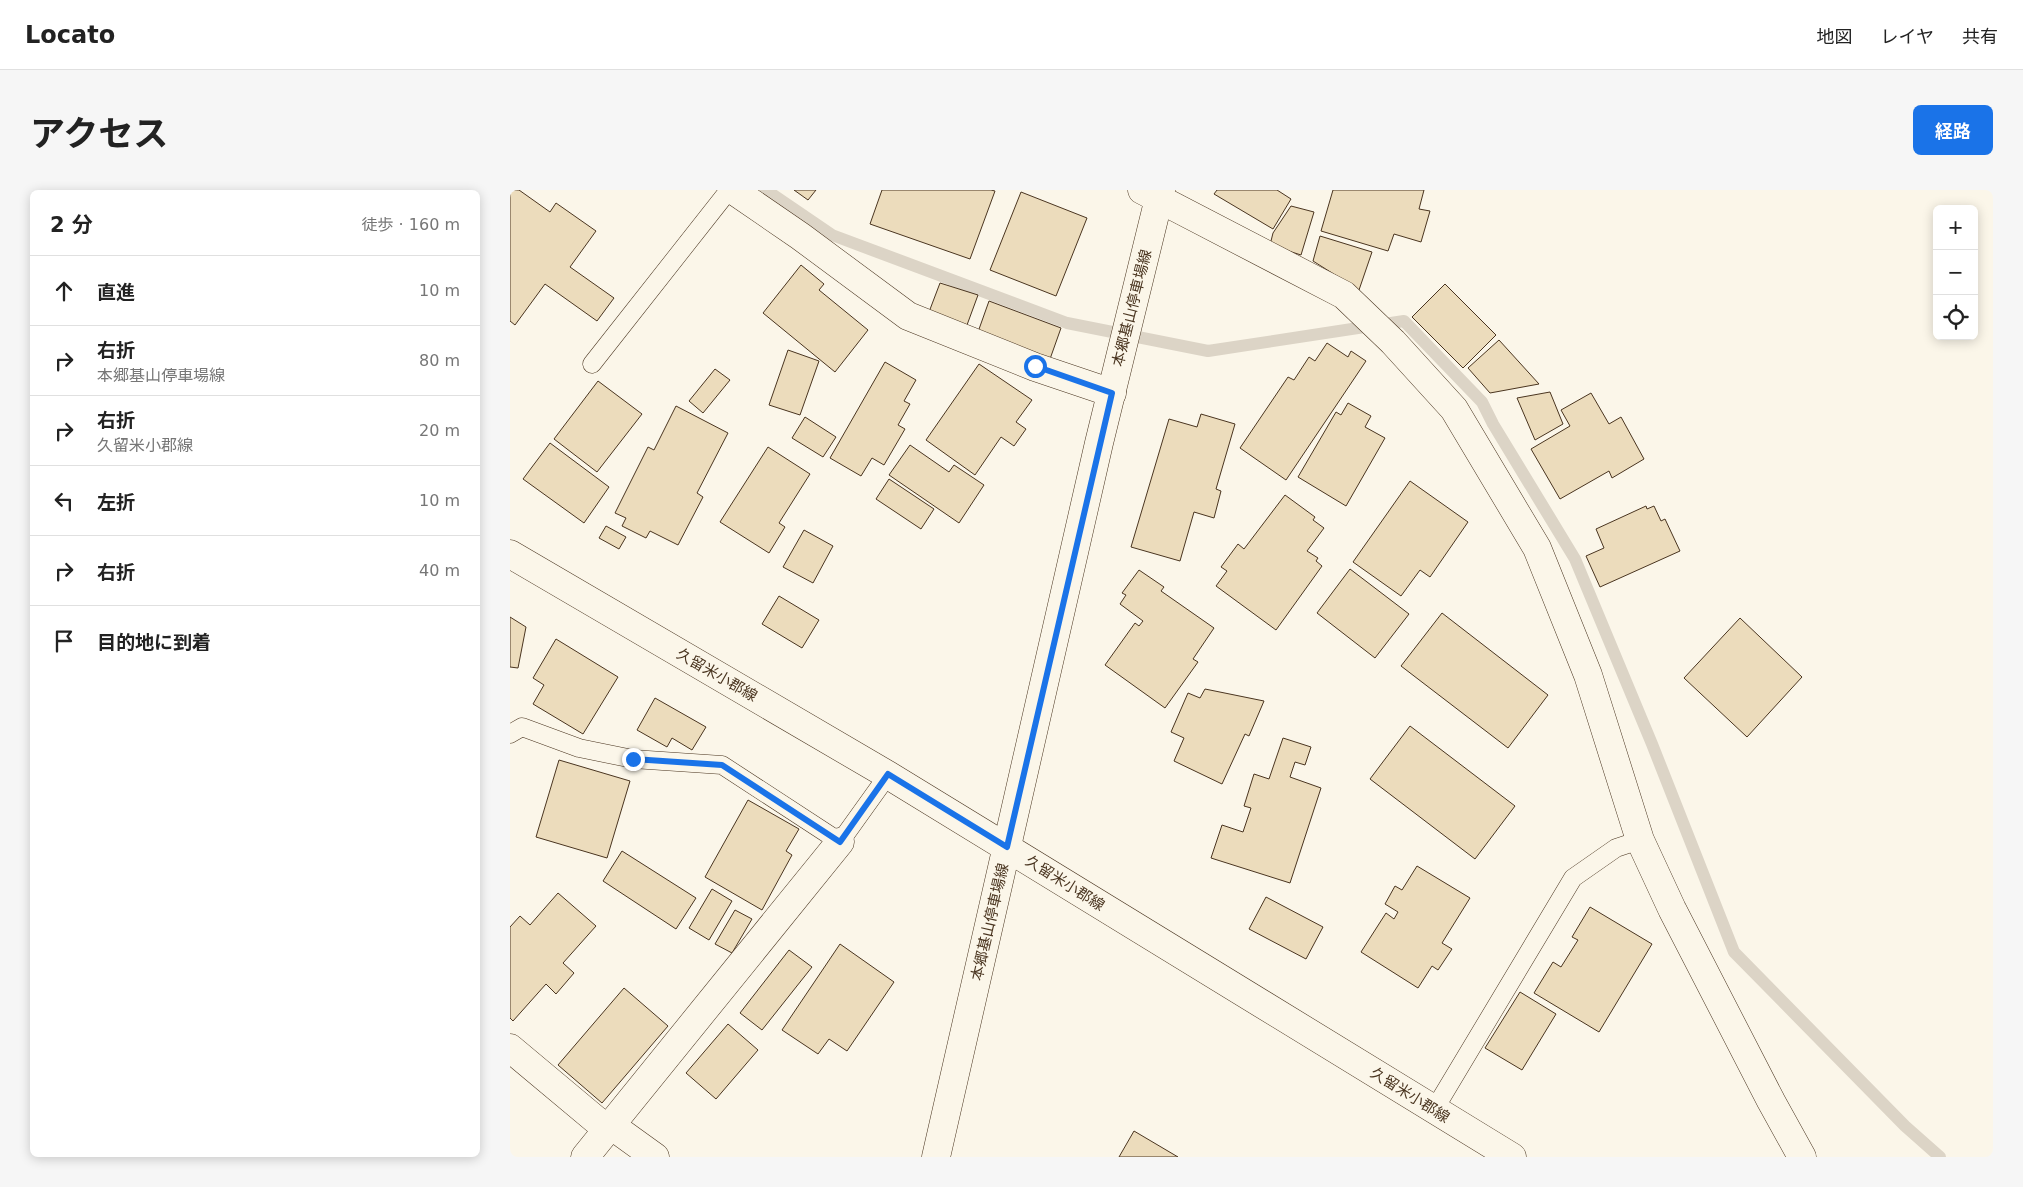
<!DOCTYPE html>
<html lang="ja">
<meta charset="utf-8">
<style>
body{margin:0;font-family:"DejaVu Sans","Noto Sans JP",sans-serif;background:#f6f6f6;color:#222}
.controls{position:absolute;right:15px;top:15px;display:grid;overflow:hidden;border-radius:8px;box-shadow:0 2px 12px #0003}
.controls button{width:45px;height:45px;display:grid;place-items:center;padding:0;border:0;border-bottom:1px solid #e0e0e0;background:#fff;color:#222;font:25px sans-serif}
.stop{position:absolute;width:15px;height:15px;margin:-11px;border:4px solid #1a73e8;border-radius:50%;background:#fff}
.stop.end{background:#1a73e8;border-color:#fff;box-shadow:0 1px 5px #0008}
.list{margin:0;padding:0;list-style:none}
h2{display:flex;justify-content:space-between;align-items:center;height:65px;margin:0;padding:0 20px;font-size:21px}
h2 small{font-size:16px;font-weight:400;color:#767676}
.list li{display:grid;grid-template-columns:32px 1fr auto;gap:15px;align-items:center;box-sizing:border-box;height:70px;padding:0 20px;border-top:1px solid #e0e0e0}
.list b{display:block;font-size:19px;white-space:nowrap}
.list p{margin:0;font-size:16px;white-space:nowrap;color:#767676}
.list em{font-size:16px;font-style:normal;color:#767676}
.icon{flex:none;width:28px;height:28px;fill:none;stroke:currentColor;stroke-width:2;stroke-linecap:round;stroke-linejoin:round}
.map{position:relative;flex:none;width:1483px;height:967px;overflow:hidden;border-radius:8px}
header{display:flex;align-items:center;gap:30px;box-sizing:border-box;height:70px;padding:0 25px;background:#fff;border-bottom:1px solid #e0e0e0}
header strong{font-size:24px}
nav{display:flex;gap:28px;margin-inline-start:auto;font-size:18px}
.intro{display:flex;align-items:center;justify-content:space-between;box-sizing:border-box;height:120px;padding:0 30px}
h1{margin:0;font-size:35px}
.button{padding:12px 22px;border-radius:8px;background:#1a73e8;color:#fff;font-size:18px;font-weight:700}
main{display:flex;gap:30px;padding:0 30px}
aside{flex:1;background:#fff;border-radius:8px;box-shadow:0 2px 12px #0003}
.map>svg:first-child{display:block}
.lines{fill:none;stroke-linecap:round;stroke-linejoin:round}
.stream{stroke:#dcd4c6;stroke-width:12}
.building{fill:#ecdcbc;stroke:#4a3520}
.service-casing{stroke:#4a3520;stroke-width:19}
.minor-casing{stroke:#4a3520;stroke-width:29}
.secondary-casing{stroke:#4a3520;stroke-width:29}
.primary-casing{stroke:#4a3520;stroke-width:29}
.service{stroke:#fbf6e9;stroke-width:18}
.minor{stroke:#fbf6e9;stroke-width:28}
.secondary{stroke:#fbf6e9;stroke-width:28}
.primary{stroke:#fbf6e9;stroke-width:28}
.route{stroke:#1a73e8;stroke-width:6}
.labels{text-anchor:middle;stroke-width:4;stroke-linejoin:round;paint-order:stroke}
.street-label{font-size:15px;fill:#4a3520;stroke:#fbf6e9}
</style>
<header>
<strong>Locato</strong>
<nav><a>地図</a><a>レイヤ</a><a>共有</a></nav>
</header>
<div class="intro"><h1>アクセス</h1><a class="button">経路</a></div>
<main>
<aside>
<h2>2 分<small>徒歩 · 160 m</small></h2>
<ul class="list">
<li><svg class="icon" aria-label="ahead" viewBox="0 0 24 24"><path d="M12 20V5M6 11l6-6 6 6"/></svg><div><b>直進</b></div><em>10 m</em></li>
<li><svg class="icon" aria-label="right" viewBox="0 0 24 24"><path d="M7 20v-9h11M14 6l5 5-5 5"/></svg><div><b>右折</b><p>本郷基山停車場線</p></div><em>80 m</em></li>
<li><svg class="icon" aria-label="right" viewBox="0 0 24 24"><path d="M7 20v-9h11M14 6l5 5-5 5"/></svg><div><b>右折</b><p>久留米小郡線</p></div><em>20 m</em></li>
<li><svg class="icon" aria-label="left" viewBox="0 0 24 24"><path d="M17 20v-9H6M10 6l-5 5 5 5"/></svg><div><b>左折</b></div><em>10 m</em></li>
<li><svg class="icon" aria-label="right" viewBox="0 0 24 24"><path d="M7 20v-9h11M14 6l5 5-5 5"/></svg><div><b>右折</b></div><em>40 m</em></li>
<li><svg class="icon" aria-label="arrive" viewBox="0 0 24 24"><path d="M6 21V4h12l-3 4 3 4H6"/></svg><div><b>目的地に到着</b></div></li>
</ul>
</aside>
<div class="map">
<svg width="1483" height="967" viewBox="0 0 1483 967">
<rect width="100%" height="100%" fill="#fbf6e9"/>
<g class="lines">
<polyline class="stream" points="256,0 322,45 557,133 698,161 894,131 972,212 983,234 1065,369 1142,554 1224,762 1395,936 1430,967"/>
</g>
<g class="building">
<polygon points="0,0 9,0 40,22 46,13 86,41 60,77 104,108 87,131 35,94 5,135 0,131"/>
<polygon points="284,0 306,0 298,10"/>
<polygon points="372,0 481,0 485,1 460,69 360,34"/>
<polygon points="707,0 767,0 781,9 763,39 704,4"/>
<polygon points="823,0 914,0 909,19 920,21 911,52 884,44 878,61 811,41"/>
<polygon points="511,2 577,28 546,106 480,80"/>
<polygon points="781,16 804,22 791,65 760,55 763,43"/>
<polygon points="810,46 862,62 849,100 803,71"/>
<polygon points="291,75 314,94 309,100 358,140 325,182 253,123"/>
<polygon points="430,93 468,105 457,135 419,122"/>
<polygon points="935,94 986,145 953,178 902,127"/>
<polygon points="479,111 551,138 540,169 468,142"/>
<polygon points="989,150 1029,194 980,203 958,178"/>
<polygon points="817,153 838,167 841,161 856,171 776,290 730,258 778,187 784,190 799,167 805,171"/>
<polygon points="278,160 309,171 290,225 259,215"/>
<polygon points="375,172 406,190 394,211 400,214 388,235 395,239 374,275 362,268 351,286 320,268"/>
<polygon points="469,174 522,210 506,232 516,239 504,256 491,247 465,285 416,250"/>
<polygon points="205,179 220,190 193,223 179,211"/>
<polygon points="88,191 132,224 87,282 44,249"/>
<polygon points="1040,202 1053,234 1025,250 1007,208"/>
<polygon points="1081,203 1099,234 1111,227 1134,269 1102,288 1099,281 1050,309 1021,259 1060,236 1051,220"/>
<polygon points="838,213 861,226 855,237 875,248 836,316 788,287 826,222 831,225"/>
<polygon points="166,216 218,243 187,303 193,307 168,355 140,341 136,348 112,336 116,328 105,323 138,257 144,260"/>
<polygon points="691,224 725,234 706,299 711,301 704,328 684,322 670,371 621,357 659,229 687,237"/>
<polygon points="295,227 326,247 313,267 282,248"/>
<polygon points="40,253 99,297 74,333 13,289"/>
<polygon points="400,255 439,282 444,275 474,295 449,333 379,285"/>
<polygon points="258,257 300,284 269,333 275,337 259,363 210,332"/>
<polygon points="379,289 424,319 411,339 366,309"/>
<polygon points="900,291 958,332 920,387 910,380 891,406 843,372"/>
<polygon points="775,305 805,327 803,330 814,338 797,361 808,368 806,371 812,376 766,440 706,396 717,381 711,377 728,354 734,359"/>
<polygon points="1136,316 1137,319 1144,316 1151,331 1155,329 1170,361 1090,397 1076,366 1094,358 1086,339"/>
<polygon points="96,336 116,347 109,359 89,348"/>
<polygon points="294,340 323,356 303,393 273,377"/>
<polygon points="840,379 899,424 865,468 807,423"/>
<polygon points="629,380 654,397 651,401 704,438 683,469 688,472 655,518 595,475 625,433 629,436 633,431 610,414 616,405 612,403"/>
<polygon points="269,406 309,430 292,458 252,434"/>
<polygon points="932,423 1038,505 998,558 891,476"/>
<polygon points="0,427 16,437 8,478 0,477"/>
<polygon points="1230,428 1292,487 1237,547 1174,488"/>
<polygon points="46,449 108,487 73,544 23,514 34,495 23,488"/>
<polygon points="695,499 754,511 739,546 735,544 712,594 664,571 674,548 661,542 678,503 690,508"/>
<polygon points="145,508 196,537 182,560 162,548 157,557 127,540"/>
<polygon points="900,536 1005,616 965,669 860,589"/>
<polygon points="773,548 801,557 795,575 785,572 780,587 811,598 780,693 701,668 712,635 733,642 741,618 734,616 744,584 759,589"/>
<polygon points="49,570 120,591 97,668 26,647"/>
<polygon points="238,610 289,639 276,661 282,665 252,720 195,687"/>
<polygon points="112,661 186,708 166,739 93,691"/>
<polygon points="907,676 960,708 932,753 942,759 928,780 922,776 908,798 851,762 876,723 884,729 888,722 875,714 885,696 892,700"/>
<polygon points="202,699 222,711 199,750 179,738"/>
<polygon points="48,703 86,736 53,773 64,783 46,804 36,794 3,831 0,828 0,737 10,726 20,735"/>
<polygon points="756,707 813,737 796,769 739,739"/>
<polygon points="1080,717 1142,754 1089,842 1024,803 1043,772 1051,777 1068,750 1062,747"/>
<polygon points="225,720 242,729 222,763 205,754"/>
<polygon points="330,754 384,792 337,861 319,849 308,864 272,840"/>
<polygon points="279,760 302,777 252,840 230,823"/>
<polygon points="114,798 158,836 92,913 48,875"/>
<polygon points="1010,802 1046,824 1012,880 975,858"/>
<polygon points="218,834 248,860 206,909 176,883"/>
<polygon points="624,941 668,967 609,967"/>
</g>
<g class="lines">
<defs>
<g id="service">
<polyline points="82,174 219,0"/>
<polyline points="0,544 12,537 69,558 123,569 212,575 330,652 378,585"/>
<polyline points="924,920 1063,688 1106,658 1130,650"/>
</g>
<g id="minor">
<polyline points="223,0 290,46 398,126 525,177 602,203"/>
<polyline points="632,0 834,105 883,152 944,219 1027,358 1078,485 1130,650 1162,719 1261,911 1292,967"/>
<polyline points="0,858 98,940"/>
<polyline points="102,936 145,967"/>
<polyline points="75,967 330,652"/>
</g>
<polyline id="secondary" points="426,967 589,253 651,0"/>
<polyline id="primary" points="0,364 378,585 1002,967"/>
</defs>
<use href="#service" class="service-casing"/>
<use href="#minor" class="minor-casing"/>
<use href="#secondary" class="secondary-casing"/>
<use href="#primary" class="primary-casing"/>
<use href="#service" class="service"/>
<use href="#minor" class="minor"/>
<use href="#secondary" class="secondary"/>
<use href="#primary" class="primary"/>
</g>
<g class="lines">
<polyline class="route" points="123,569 212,575 330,652 378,584 497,657 602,203 525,176"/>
</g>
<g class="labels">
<g class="street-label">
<text transform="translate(622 118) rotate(-76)" y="5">本郷基山停車場線</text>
<text transform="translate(207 485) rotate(30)" y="5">久留米小郡線</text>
<text transform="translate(555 693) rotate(32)" y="5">久留米小郡線</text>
<text transform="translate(480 732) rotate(-77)" y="5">本郷基山停車場線</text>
<text transform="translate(900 905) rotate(32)" y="5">久留米小郡線</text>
</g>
</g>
</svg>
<div class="controls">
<button>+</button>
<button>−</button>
<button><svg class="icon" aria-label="locate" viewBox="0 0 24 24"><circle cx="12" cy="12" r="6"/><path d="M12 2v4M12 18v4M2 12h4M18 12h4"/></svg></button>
</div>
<div class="stop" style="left:525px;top:176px"></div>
<div class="stop end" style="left:123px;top:569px"></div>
</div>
</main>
